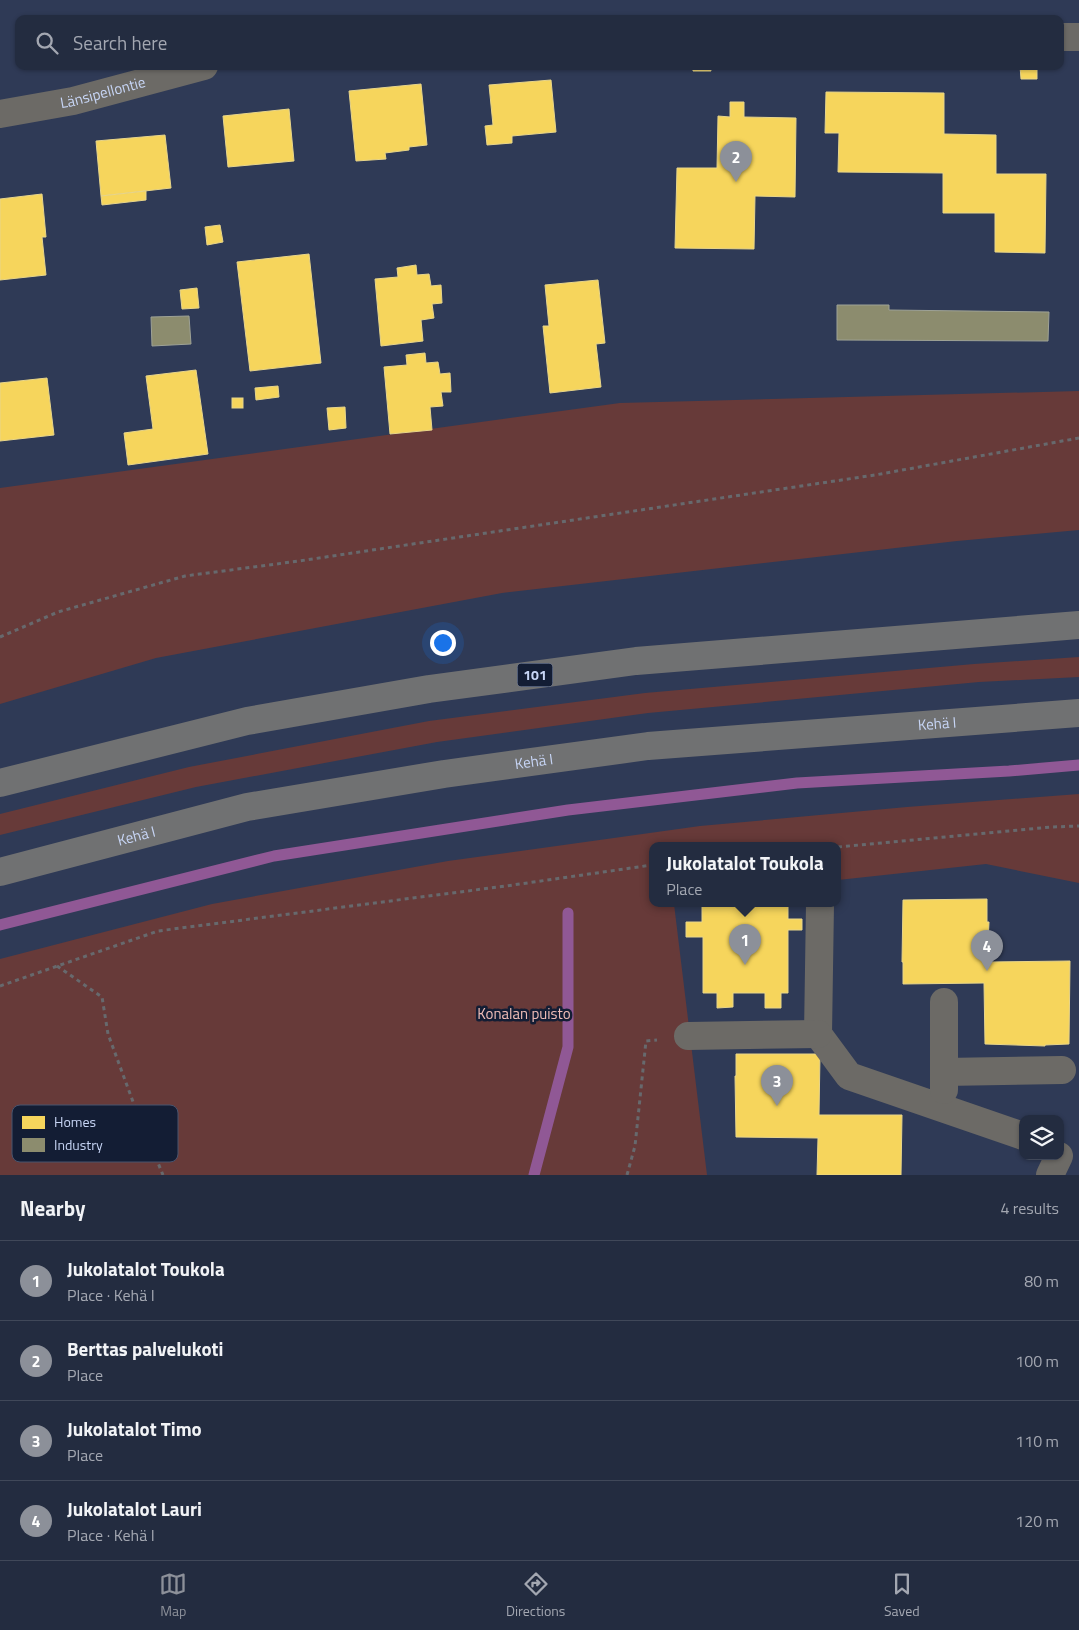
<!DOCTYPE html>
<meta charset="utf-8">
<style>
body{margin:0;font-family:"Titillium Web",sans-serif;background:#2f384b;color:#f1f3f6}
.controls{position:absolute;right:15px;bottom:15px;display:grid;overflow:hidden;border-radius:10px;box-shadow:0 1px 4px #0004}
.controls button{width:45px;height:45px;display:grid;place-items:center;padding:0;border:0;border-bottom:1px solid #404859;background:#232c40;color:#f1f3f6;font:25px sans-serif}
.you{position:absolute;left:442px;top:642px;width:18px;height:18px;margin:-12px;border:4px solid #fff;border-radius:50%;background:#1a73e8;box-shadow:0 0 0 8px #1a73e833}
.badge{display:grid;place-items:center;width:32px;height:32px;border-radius:50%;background:#8c9099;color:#fff;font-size:16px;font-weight:700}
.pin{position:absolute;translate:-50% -41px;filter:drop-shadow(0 1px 2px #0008)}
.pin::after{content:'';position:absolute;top:26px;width:18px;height:15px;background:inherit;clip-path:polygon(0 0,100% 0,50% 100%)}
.popup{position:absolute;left:649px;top:842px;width:192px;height:65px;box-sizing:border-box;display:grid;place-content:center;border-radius:10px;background:#232c40;filter:drop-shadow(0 1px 4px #0005);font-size:16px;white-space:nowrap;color:#a3a7b1}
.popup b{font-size:19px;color:#f1f3f6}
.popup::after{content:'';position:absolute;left:50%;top:100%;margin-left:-10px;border:10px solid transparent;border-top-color:#232c40}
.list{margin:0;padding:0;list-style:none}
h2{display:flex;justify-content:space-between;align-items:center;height:65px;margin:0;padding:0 20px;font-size:21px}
h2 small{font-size:16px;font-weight:400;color:#a3a7b1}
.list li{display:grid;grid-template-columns:32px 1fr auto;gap:15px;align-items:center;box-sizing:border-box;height:80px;padding:0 20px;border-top:1px solid #404859}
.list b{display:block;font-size:19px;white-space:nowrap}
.list p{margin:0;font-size:16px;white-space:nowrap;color:#a3a7b1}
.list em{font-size:16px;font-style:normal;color:#a3a7b1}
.icon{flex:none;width:28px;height:28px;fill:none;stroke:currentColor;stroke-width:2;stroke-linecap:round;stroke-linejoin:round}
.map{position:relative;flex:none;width:1079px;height:1175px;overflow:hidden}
.search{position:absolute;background:#232c40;box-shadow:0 1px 4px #0004;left:15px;right:15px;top:15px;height:55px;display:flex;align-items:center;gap:12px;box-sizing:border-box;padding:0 18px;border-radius:10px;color:#a3a7b1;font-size:19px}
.sheet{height:385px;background:#232c40}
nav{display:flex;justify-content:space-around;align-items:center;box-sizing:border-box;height:70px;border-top:1px solid #404859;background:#232c40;font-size:14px;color:#a3a7b1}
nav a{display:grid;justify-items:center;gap:2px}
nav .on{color:#8c9099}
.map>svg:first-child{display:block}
.green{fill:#673a39}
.homes{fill:#f6d55c;stroke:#e8d58a}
.industry{fill:#8c8c6e;stroke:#9ea296}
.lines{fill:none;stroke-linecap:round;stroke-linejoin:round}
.stream{stroke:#905895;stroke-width:11}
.path{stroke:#67696d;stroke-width:3;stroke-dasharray:4 4;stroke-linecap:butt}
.minor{stroke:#6c6a66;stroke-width:28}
.highway{stroke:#707172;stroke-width:28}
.labels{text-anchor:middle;stroke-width:5;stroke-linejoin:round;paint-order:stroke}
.shield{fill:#131d34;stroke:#919ebb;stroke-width:1}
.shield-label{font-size:14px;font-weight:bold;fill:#c7d5f5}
.street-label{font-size:15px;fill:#c7d5f5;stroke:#131d34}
.park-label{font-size:15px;fill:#f0bdb7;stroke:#131d34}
.key{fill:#131d34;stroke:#49546e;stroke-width:1}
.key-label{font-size:14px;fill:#c7d5f5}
</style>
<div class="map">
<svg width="1079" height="1175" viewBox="0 0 1079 1175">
<rect width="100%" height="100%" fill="#2f3a56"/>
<g class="green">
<polygon points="1079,391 1079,530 957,541 502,593 156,658 0,704 0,488 620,403"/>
<polygon points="1079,657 1079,677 979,682 648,713 437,742 196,787 0,835 0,814 189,767 429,721 645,693 974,664"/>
<polygon points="1079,794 1079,883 986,864 838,880 838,846 652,846 652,904 674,904 707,1175 0,1175 0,959 212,904 448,861 700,826 907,807"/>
</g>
<g class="homes">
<polygon points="693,66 710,66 711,71 693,71"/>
<polygon points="1020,66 1037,66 1037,79 1021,79"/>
<polygon points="551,80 556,132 512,136 512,143 487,145 485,126 493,125 489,85"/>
<polygon points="421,84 427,145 409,147 409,150 385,153 386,159 356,161 349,91"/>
<polygon points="826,92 944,93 944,134 996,135 996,174 1046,174 1045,253 995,252 995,213 943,213 943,173 838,172 839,133 825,133"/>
<polygon points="730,102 744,102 744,117 796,118 795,197 755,196 754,249 675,248 677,168 717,168 718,116 730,117"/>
<polygon points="289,109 294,161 228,167 223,116"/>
<polygon points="165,135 171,188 101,196 96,141"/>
<polygon points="146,191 146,200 102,205 101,196"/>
<polygon points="42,194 46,237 42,237 46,275 0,280 0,199"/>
<polygon points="220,225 223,242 207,245 205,227"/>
<polygon points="309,254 321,363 250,371 237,262"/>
<polygon points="416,265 417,275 429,274 431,286 441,285 442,303 432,304 434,318 421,320 423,341 381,346 375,279 398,277 397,268"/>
<polygon points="598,280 605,343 596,344 601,387 550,393 543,326 549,326 545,285"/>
<polygon points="197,288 199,308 182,309 180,290"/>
<polygon points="425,353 426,363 438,362 440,374 450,373 451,392 441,392 443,406 430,407 432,430 390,434 384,367 407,365 406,355"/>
<polygon points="196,370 208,454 128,465 124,433 153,429 146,376"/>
<polygon points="47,378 54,435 0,441 0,383"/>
<polygon points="278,386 279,397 256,400 255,388"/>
<rect x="232" y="398" width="11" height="10"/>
<polygon points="345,407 346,428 329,430 327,408"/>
<polygon points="987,899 987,922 989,922 987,962 1070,961 1069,1044 1045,1045 1045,1046 985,1044 984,983 903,984 903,962 902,962 903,900"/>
<polygon points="702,904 788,904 788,919 802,919 802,930 788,930 788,993 781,993 781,1008 765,1008 765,993 733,993 733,1007 717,1008 717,993 703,993 703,937 686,937 686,922 702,922"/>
<polygon points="736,1054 820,1054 819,1115 902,1115 901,1175 817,1175 818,1138 736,1137 735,1076 736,1076"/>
</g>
<g class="industry">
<polygon points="837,305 889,305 889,310 1049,312 1048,341 837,340"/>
<polygon points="189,316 191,344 152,346 151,317"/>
</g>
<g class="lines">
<g class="stream">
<polyline points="0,925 274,856 568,810 797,783 1009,771 1079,765"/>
<polyline points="534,1175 568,1047 568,913"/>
</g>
<g class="path">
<polyline points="0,637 58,612 185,576 299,561 875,475 1079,438"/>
<polyline points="838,847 1051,827 1079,826"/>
<polyline points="57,966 102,997 108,1034 135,1107 163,1175"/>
<polyline points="0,986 158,931 506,886 652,865"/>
<polyline points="627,1175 635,1146 646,1041 657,1040"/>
</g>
<g class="minor">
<polyline points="1060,37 1079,37"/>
<path id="s1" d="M0,114L73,101L204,66"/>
<polyline points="820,904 818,1034 849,1076 1023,1136"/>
<polyline points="688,1036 818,1034"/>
<polyline points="944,1072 1062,1070"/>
<polyline points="944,1090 944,1002"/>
<polyline points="1050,1175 1059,1156"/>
</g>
<g class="highway">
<polyline points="0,783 247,721 429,689 636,661 1079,625"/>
<path id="s2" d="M0,872L247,807L444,774L648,746L1079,713"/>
</g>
</g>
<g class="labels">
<rect class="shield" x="517.5" y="663.5" width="35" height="23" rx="4"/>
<g class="shield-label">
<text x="535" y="680">101</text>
</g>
<g class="street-label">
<text dy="5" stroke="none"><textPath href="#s1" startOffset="105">Länsipellontie</textPath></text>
<text dy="5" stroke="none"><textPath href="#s2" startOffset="951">Kehä I</textPath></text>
<text dy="5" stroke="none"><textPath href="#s2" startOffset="546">Kehä I</textPath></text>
<text dy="5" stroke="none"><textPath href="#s2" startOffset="141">Kehä I</textPath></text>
</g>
<g class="park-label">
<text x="524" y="1019">Konalan puisto</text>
</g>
</g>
<rect x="12" y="1105" width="166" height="57" rx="8" class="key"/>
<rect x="22" y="1116" width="23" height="13" fill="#f6d55c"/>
<rect x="22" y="1138" width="23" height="14" fill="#8c8c6e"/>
<g class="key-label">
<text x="54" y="1127">Homes</text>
<text x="54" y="1150">Industry</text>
</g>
</svg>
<div class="controls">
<button><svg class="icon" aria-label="layers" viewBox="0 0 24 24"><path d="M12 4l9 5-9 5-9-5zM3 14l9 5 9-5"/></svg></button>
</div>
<div class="you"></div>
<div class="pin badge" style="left:745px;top:965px">1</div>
<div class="popup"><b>Jukolatalot Toukola</b>Place</div>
<div class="pin badge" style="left:736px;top:182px">2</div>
<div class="pin badge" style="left:777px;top:1106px">3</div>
<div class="pin badge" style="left:987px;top:971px">4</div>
<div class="search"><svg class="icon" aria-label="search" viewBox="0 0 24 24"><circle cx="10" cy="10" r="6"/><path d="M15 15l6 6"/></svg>Search here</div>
</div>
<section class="sheet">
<h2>Nearby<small>4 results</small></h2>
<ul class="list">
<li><span class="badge">1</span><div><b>Jukolatalot Toukola</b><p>Place · Kehä I</p></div><em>80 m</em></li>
<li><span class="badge">2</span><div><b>Berttas palvelukoti</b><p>Place</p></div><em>100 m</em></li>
<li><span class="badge">3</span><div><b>Jukolatalot Timo</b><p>Place</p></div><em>110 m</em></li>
<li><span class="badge">4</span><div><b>Jukolatalot Lauri</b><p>Place · Kehä I</p></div><em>120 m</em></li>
</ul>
</section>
<nav>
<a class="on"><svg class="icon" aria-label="map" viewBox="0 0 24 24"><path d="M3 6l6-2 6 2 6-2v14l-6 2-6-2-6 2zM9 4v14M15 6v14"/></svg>Map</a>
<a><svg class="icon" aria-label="directions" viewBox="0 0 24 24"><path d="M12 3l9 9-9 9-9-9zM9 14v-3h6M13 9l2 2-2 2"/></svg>Directions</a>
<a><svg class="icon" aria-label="saved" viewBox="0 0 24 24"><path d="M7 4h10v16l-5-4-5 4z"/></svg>Saved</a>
</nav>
